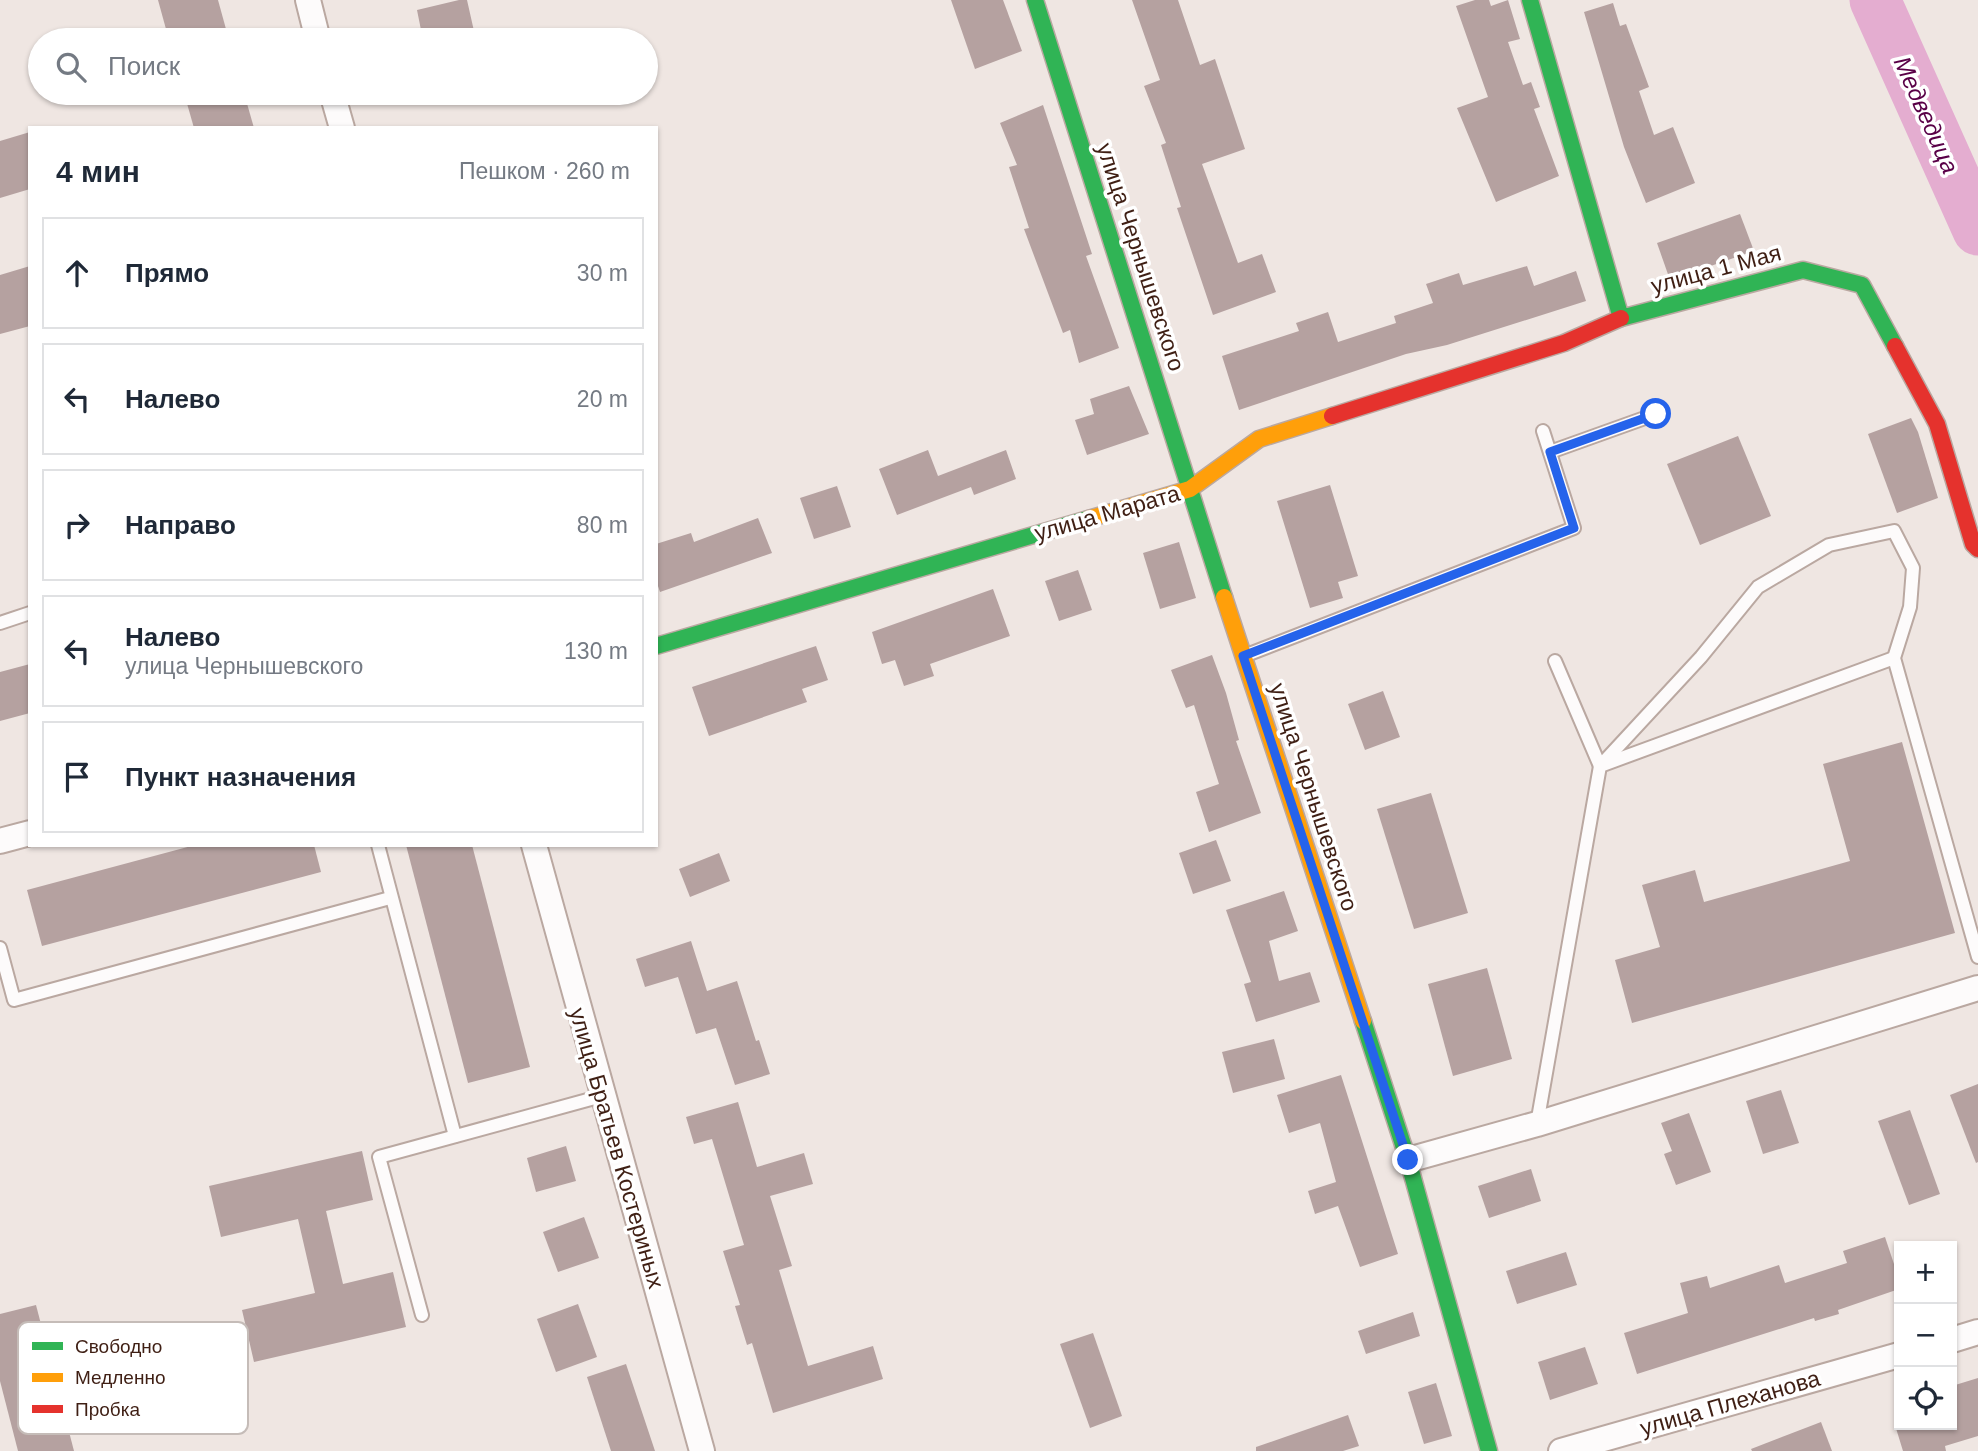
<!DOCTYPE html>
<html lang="ru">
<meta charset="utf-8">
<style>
body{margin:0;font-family:Arial,sans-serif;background:#f6f6f7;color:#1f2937}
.controls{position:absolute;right:21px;bottom:21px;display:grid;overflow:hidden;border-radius:0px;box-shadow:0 2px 5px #0004}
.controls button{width:63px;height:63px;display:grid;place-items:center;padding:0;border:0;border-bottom:2px solid #e0e1e3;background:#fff;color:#1f2937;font:35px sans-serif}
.stop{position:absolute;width:21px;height:21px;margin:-16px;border:5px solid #2563eb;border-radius:50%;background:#fff}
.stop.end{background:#2563eb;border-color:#fff;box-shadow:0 2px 7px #0008}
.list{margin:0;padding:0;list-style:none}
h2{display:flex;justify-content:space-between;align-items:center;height:91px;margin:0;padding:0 28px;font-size:30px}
h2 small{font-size:23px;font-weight:400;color:#747a83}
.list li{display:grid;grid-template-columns:46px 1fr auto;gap:21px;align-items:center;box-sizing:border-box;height:112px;margin:0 14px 14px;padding:0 14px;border:2px solid #e0e1e3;border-radius:0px}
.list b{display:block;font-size:26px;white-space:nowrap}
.list p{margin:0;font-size:23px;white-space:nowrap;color:#747a83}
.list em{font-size:23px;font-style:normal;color:#747a83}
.icon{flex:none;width:38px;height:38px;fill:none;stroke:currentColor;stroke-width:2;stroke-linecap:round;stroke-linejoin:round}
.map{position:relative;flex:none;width:1978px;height:1451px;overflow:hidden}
.search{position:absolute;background:#fff;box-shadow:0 2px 5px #0004;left:28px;top:28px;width:630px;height:77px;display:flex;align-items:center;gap:18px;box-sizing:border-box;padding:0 24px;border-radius:38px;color:#747a83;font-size:26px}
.panel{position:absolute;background:#fff;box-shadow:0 2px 5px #0004;left:28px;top:126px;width:630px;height:721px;border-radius:0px}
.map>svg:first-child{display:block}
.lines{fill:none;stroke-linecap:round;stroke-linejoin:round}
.river{stroke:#e4add0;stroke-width:51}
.building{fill:#b5a1a0}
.lane-casing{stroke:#baa8a1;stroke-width:16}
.street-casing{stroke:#baa8a1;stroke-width:28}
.fast-casing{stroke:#baa8a1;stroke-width:19}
.slow-casing{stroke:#baa8a1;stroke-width:19}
.jam-casing{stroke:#baa8a1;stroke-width:19}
.lane{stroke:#fdfbfb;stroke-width:12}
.street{stroke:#fdfbfb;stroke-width:24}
.fast{stroke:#30b455;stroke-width:16}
.slow{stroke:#ff9f0a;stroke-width:16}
.jam{stroke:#e5322d;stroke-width:16}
.route{stroke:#2563eb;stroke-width:9}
.labels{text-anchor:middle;stroke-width:7;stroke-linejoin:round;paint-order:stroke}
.street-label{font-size:23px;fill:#3f1f14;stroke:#fff}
.water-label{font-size:24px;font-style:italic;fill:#590047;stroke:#fff}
.key{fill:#fff;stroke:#c5bcb8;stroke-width:2}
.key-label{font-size:19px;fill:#3f1f14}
</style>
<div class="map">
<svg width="1978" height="1451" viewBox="0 0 1978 1451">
<rect width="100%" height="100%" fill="#efe6e2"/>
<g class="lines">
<polyline class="river" points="1875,0 1978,230"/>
</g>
<g class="building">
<polygon points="158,0 218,0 229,40 169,40"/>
<polygon points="459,0 467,0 476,40 451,40 448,29 422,35 417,10"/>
<polygon points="951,0 1003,0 1022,51 975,69"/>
<polygon points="1132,0 1178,0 1200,65 1215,59 1245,149 1202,164 1238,263 1262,254 1276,292 1213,315 1177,208 1181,207 1161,145 1166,143 1144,86 1160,80"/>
<polygon points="1475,0 1489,0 1491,6 1508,0 1520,39 1508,42 1523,85 1531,82 1540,107 1534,109 1559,176 1496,202 1457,108 1488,97 1456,6"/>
<polygon points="1613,3 1620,26 1626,24 1649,87 1639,91 1654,135 1673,127 1695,183 1646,203 1624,147 1584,12"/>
<polygon points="184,93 244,93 254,128 194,128"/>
<polygon points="1043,105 1092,254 1086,256 1119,348 1079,363 1070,330 1063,333 1024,229 1029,228 1009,167 1017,165 1000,123"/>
<polygon points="30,132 30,189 0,198 0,141"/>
<polygon points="1740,214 1754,251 1670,280 1657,243"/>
<polygon points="30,266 30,326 0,334 0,275"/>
<polygon points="1527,266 1534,286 1576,271 1586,301 1447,345 1406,354 1239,410 1222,356 1299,331 1296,323 1328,312 1338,342 1396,323 1394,316 1433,303 1426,284 1459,273 1463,285"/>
<polygon points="1129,386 1149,434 1087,455 1075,420 1094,414 1090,399"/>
<polygon points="1911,418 1918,432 1938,498 1897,513 1868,434"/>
<polygon points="1738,436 1771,516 1700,545 1667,464"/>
<polygon points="928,450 938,476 1006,450 1016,479 974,495 971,487 897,515 879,469"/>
<polygon points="1330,485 1358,576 1338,582 1343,598 1310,608 1277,501"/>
<polygon points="837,486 851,527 814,539 800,498"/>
<polygon points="758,518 772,553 660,592 656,580 656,544 691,533 694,542"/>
<polygon points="1179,542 1196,598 1160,609 1143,553"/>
<polygon points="1078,570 1092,610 1059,621 1045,581"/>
<polygon points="993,589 1010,636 930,664 934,676 904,686 895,660 882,664 872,632"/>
<polygon points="816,646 828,680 802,689 807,702 709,736 692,687"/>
<polygon points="1212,655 1226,693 1239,740 1236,741 1261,813 1209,832 1196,792 1219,784 1194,705 1186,708 1171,670"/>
<polygon points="30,664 30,713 0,721 0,672"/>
<polygon points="1383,691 1400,737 1365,750 1348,704"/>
<polygon points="1902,742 1955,933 1632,1023 1615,960 1660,947 1642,885 1695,870 1704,902 1850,861 1823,764"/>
<polygon points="1431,793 1468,913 1414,929 1377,809"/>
<polygon points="1216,840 1231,881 1193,894 1179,853"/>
<polygon points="195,845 314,845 321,872 42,946 27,890"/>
<polygon points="406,845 472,845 530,1067 468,1083"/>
<polygon points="719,853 730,881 690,897 679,869"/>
<polygon points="1284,891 1298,931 1269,941 1279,981 1310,972 1320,1002 1256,1022 1244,984 1251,982 1226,910"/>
<polygon points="691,941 707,991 737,981 756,1041 759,1040 770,1074 735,1085 716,1028 696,1034 678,977 645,987 636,959"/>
<polygon points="1487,968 1512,1059 1453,1076 1428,984"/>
<polygon points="1274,1039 1285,1079 1233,1093 1222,1052"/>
<polygon points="1341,1075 1398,1254 1360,1267 1338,1206 1315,1214 1308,1191 1336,1182 1320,1123 1289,1133 1277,1095"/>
<polygon points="1978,1084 1978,1162 1976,1163 1950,1095"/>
<polygon points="1781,1090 1799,1143 1763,1154 1746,1101"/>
<polygon points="738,1102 757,1167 804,1153 813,1184 770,1196 792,1266 779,1270 808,1366 873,1346 883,1379 773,1413 752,1343 747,1345 735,1306 740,1305 723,1251 744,1245 712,1139 694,1144 686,1117"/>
<polygon points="1910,1110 1940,1194 1909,1205 1878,1121"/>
<polygon points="1689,1113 1711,1172 1676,1185 1664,1154 1672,1151 1661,1123"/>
<polygon points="566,1146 576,1181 536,1192 527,1158"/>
<polygon points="362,1151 373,1200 326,1211 343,1284 393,1272 406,1327 254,1362 242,1310 315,1293 298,1219 221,1237 209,1186"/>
<polygon points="1531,1169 1541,1201 1489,1218 1478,1186"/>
<polygon points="584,1217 599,1258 558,1272 543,1232"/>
<polygon points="1885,1237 1899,1279 1899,1289 1838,1310 1839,1314 1815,1321 1814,1318 1637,1374 1624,1333 1688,1313 1680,1283 1707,1276 1710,1288 1779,1265 1785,1283 1847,1263 1843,1251"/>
<polygon points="1566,1252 1577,1285 1517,1304 1506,1271"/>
<polygon points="578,1304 597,1357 556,1372 537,1319"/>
<polygon points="36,1305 74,1451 18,1451 0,1381 0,1314"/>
<polygon points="1413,1312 1420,1336 1366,1354 1358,1331"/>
<polygon points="1093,1333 1122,1416 1090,1428 1060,1344"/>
<polygon points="1585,1347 1598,1384 1550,1400 1538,1362"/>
<polygon points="626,1364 655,1451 611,1451 587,1377"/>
<polygon points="1978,1378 1978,1436 1945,1446 1946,1451 1903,1451 1895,1425 1952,1425 1952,1386"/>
<polygon points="1436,1383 1452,1436 1424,1444 1408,1392"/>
<polygon points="1348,1415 1359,1446 1343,1451 1256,1451 1256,1447"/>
<polygon points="1821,1422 1832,1451 1752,1451 1751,1449"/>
</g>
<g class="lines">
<defs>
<g id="lane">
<polyline points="1550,452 1656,414"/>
<polyline points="0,623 30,613"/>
<polyline points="1244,656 1574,528 1543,431"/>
<polyline points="1555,661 1600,766 1701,657 1758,587 1829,545 1894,531 1913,568 1910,607 1894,658 1978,957"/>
<polyline points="378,845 455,1136"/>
<polyline points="0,948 14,1000 390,898"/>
<polyline points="1537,1124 1600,766 1894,658"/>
<polyline points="422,1315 379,1157 602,1096"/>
</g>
<g id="street">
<polyline points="308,0 318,40"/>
<polyline points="332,93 342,128"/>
<polyline points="0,841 30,833"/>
<polyline points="534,845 702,1451"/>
<polyline points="1408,1160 1537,1124 1978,988"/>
<polyline points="1952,1340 1978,1332"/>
<polyline points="1561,1451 1899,1355"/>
</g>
<g id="fast">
<polyline points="1035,0 1224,597"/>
<polyline points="1530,0 1621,318 1803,270 1862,285 1895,346"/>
<polyline points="656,646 1088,519"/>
<polyline points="1363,1021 1408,1160 1489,1451"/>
</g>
<g id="slow">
<polyline points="1088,519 1190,489 1259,439 1332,416"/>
<polyline points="1224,597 1363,1021"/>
</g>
<g id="jam">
<polyline points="1895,346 1937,424 1973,544 1978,549"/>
<polyline points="1332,416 1564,343 1621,318"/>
</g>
</defs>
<use href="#lane" class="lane-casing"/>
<use href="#street" class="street-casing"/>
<use href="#fast" class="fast-casing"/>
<use href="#slow" class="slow-casing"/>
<use href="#jam" class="jam-casing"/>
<use href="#lane" class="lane"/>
<use href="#street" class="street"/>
<use href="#fast" class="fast"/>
<use href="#slow" class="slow"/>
<use href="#jam" class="jam"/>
</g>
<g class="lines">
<polyline class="route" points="1408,1160 1243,656 1574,528 1550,452 1656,414"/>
</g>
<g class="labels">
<g class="street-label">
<text transform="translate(1141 257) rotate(72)" y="8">улица Чернышевского</text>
<text transform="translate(1716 269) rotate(-15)" y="8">улица 1 Мая</text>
<text transform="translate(1107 513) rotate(-16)" y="8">улица Марата</text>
<text transform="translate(1314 797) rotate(72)" y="8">улица Чернышевского</text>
<text transform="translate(617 1148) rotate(74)" y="8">улица Братьев Костериных</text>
<text transform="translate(1730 1403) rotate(-16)" y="8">улица Плеханова</text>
</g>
<g class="water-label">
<text transform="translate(1926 115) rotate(66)" y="8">Медведица</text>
</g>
</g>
<rect x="18" y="1322" width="230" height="112" rx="10" class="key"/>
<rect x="32" y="1342" width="31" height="8" fill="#30b455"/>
<rect x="32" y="1373" width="31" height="9" fill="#ff9f0a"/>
<rect x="32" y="1405" width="31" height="8" fill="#e5322d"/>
<g class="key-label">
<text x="75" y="1353">Свободно</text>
<text x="75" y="1384">Медленно</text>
<text x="75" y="1416">Пробка</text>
</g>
</svg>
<div class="controls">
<button>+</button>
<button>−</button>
<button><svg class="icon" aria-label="locate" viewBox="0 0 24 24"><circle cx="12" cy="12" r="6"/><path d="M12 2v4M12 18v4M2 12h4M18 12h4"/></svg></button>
</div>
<div class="stop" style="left:1656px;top:414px"></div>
<div class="stop end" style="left:1408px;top:1160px"></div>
<div class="search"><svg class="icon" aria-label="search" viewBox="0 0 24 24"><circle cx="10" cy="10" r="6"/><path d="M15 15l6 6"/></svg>Поиск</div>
<section class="panel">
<h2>4 мин<small>Пешком · 260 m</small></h2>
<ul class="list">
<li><svg class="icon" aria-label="ahead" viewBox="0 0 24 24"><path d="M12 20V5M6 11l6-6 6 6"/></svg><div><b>Прямо</b></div><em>30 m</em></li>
<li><svg class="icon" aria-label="left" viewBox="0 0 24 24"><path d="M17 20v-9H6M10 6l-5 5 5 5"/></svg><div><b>Налево</b></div><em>20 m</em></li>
<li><svg class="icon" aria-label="right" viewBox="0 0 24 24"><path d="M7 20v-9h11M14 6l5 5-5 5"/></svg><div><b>Направо</b></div><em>80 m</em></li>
<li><svg class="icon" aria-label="left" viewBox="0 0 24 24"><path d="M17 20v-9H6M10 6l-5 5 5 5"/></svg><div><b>Налево</b><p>улица Чернышевского</p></div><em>130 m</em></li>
<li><svg class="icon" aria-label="arrive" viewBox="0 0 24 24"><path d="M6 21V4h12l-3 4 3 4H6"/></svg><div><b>Пункт назначения</b></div></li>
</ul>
</section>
</div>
